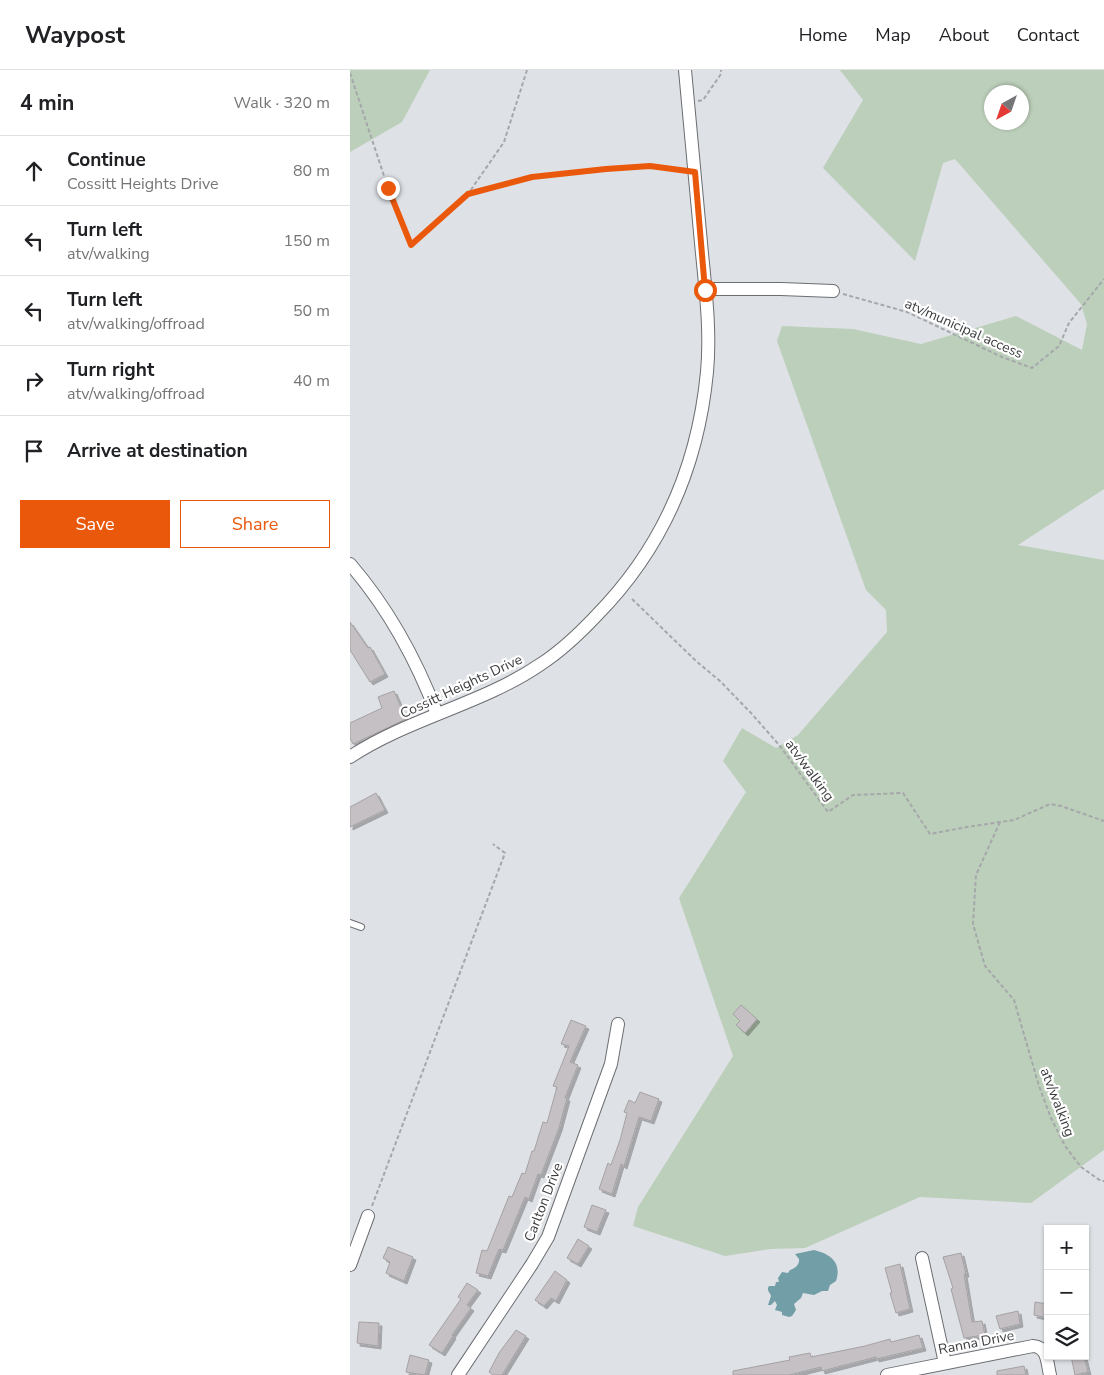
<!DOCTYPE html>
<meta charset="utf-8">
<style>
body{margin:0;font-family:"Nunito Sans",sans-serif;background:#f6f6f6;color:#202124}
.controls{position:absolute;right:15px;bottom:15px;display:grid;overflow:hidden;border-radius:0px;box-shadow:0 1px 4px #0004}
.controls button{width:45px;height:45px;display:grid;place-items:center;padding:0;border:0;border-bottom:1px solid #e0e0e0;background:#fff;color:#202124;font:25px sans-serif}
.compass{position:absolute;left:634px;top:15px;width:45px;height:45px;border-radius:50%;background:#fff;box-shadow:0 1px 4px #0004;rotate:220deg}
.stop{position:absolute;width:15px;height:15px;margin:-11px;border:4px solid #ea580c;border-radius:50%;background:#fff}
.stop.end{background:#ea580c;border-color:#fff;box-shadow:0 1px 5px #0008}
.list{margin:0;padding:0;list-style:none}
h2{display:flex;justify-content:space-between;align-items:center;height:65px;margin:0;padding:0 20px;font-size:21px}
h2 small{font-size:16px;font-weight:400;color:#757577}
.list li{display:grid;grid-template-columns:32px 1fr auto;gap:15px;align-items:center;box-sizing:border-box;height:70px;padding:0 20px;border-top:1px solid #e0e0e0}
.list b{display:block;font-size:19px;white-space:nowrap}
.list p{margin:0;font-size:16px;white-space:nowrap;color:#757577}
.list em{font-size:16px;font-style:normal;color:#757577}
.actions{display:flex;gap:10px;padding:15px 20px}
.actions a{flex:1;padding:11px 0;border:1px solid #ea580c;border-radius:0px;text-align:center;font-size:18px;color:#ea580c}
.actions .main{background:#ea580c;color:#fff}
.icon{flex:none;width:28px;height:28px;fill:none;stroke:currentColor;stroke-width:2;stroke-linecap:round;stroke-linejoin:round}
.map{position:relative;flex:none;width:754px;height:1305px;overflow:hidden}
header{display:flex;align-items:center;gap:30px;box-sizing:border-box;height:70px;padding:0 25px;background:#fff;border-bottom:1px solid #e0e0e0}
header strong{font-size:24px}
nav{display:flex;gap:28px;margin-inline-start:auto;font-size:18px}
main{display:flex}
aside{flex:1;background:#fff}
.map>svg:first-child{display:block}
.green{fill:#bccfba;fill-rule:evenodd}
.water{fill:#729fa7}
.building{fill:#c5c0c3;stroke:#a5a1a4;filter:url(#shadow)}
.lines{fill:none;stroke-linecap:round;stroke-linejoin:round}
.service-casing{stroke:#6c6e72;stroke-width:8}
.minor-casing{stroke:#6c6e72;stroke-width:14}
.path{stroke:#a5a7ab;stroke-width:2;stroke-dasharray:4 2.5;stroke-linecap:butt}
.service{stroke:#fff;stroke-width:6}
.minor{stroke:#fff;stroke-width:12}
.route{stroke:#ea580c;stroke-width:6}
.labels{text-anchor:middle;stroke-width:4.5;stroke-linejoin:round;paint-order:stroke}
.street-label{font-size:14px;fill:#3c3d3f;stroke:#fff}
</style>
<header>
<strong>Waypost</strong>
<nav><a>Home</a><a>Map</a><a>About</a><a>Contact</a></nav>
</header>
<main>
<aside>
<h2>4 min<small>Walk · 320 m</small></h2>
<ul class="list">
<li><svg class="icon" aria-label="ahead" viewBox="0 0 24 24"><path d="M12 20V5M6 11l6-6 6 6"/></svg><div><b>Continue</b><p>Cossitt Heights Drive</p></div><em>80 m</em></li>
<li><svg class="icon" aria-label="left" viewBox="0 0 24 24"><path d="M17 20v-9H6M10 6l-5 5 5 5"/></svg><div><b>Turn left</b><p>atv/walking</p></div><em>150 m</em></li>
<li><svg class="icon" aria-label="left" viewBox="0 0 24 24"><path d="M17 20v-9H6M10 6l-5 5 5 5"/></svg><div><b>Turn left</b><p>atv/walking/offroad</p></div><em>50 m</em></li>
<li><svg class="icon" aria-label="right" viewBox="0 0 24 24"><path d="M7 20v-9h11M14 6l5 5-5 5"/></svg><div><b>Turn right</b><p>atv/walking/offroad</p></div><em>40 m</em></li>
<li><svg class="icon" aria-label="arrive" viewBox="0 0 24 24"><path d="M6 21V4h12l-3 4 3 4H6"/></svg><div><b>Arrive at destination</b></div></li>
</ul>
<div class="actions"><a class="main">Save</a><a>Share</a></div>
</aside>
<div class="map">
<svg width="754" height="1305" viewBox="0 0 754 1305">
<defs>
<filter id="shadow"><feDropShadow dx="3" dy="3" stdDeviation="0" flood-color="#0004"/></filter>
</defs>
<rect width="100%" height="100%" fill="#dee1e5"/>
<g class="green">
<polygon points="0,0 80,0 52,52 0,82"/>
<path d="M490,0H754V419L668,475L754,490V1080L681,1133L570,1127L455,1178L420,1179L375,1186L283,1156L288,1137L383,986L329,828L396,722L373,691L392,658L426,678L448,665L537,562L536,540L516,520L427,271L432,256L503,259L571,274L666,246L732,280L737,254L731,234L605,89L593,93L565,191L473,98L513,30ZM642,22H672V52H642Z"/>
</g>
<path class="water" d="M464,1180C481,1184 492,1193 486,1211L480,1215L478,1221H472L464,1225L453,1223L451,1228L444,1234L446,1240L442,1246L439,1247L432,1245V1242L425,1240L427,1235L425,1231L421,1235H418L421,1226C420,1222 416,1221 419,1216H425L426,1212H429L428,1208L432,1202L438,1203L440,1200C444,1199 450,1195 449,1189L445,1184Z"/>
<g class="building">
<polygon points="0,552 18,578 20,577 35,604 20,612 0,580"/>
<polygon points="44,621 56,649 3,674 0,668 0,653 32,638 28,627"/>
<polygon points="26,723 35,740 0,757 0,737"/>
<polygon points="391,935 407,949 395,963 386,955 390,951 383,944"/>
<polygon points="221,950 236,956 220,992 228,995 215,1028 217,1028 209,1058 191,1105 188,1104 179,1129 175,1127 153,1180 149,1179 138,1206 126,1203 132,1180 137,1181 159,1126 162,1127 172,1103 175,1104 182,1081 184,1081 193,1052 197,1053 207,1017 203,1016 219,976 211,974"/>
<polygon points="290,1022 309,1029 301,1051 289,1047 274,1096 271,1094 262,1124 249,1119 258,1093 261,1095 270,1070 277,1043 274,1042 279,1030 285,1033"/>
<polygon points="242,1135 256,1140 247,1162 234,1157"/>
<polygon points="228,1169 239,1176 228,1194 217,1188"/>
<polygon points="38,1177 63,1187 54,1211 36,1203 40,1192 33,1188"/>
<polygon points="611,1183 616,1204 614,1204 622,1252 632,1251 635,1265 614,1268 601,1219 603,1218 593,1187"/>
<polygon points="550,1194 560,1239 546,1243 540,1223 542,1223 535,1198"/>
<polygon points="205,1201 217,1210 206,1231 201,1228 194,1236 185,1230"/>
<polygon points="117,1213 128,1220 117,1235 121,1238 102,1265 103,1266 92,1283 79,1275 111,1229 108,1227"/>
<polygon points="685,1232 698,1234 698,1248 684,1245"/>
<polygon points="668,1241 670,1254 650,1259 646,1246"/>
<polygon points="9,1252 29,1253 28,1276 7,1273"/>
<polygon points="166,1260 176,1266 152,1305 143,1305 139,1302 149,1283"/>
<polygon points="569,1265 573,1278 526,1289 526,1287 472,1301 471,1297 439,1305 383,1305 383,1301 440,1290 439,1287 460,1283 461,1287 515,1276 540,1269 541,1272"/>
<polygon points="60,1285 79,1290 75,1305 56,1302"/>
<polygon points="721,1286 734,1286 738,1302 725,1305"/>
<polygon points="674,1296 676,1305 647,1305 647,1301"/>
</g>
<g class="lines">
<defs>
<polyline id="service" points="0,853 11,857"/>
<g id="minor">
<polyline points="355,219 431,219 483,221"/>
<path d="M0,494C39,539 66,589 87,644"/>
<path d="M0,687C59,648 133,634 191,594C211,581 229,564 246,546C312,479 348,396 357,302C361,259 355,216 351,173C346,115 340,58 335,0"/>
<polyline points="572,1188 595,1293"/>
<polyline points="0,1195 18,1146"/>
<polyline points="108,1305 182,1194 198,1167 261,994 268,954"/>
<path d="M537,1305L683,1276C698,1277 697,1293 700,1305"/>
</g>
</defs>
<use href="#service" class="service-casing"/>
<use href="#minor" class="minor-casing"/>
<g class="path">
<polyline points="177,0 154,72 118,124 182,107 256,99 300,97 333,101"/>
<polyline points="0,3 38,118 61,175 118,124"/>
<polyline points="348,31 353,30 371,4 371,0"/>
<polyline points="493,224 557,242 652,287 682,298 709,276 719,253 754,209"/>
<polyline points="282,529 346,591 370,611 401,643 430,676 478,742 503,725 553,723 580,764 617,757 664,750 700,734 711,736 754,751"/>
<polyline points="650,752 626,805 623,854 635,896 664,930 689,1016 701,1048 715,1076 731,1097 751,1111 754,1111"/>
<polyline points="22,1136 155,783 143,774"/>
</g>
<use href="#service" class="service"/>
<use href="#minor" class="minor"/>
</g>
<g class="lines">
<polyline class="route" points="38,118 61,175 118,124 182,107 256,99 300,96 345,102 355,220"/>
</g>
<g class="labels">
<g class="street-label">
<text transform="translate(614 258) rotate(24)" y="5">atv/municipal access</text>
<text transform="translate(111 616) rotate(-25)" y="5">Cossitt Heights Drive</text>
<text transform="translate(460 700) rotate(54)" y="5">atv/walking</text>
<text transform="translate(708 1032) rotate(69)" y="5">atv/walking</text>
<text transform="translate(193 1132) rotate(-69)" y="5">Carlton Drive</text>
<text transform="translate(626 1272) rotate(-11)" y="5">Ranna Drive</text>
</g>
</g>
</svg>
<div class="controls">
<button>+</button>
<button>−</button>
<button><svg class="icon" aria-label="layers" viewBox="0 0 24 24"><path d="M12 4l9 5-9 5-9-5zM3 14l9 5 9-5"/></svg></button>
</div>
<svg class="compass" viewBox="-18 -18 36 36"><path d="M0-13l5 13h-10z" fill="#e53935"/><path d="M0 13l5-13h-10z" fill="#757577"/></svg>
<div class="stop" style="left:355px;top:220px"></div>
<div class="stop end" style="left:38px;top:118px"></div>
</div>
</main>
